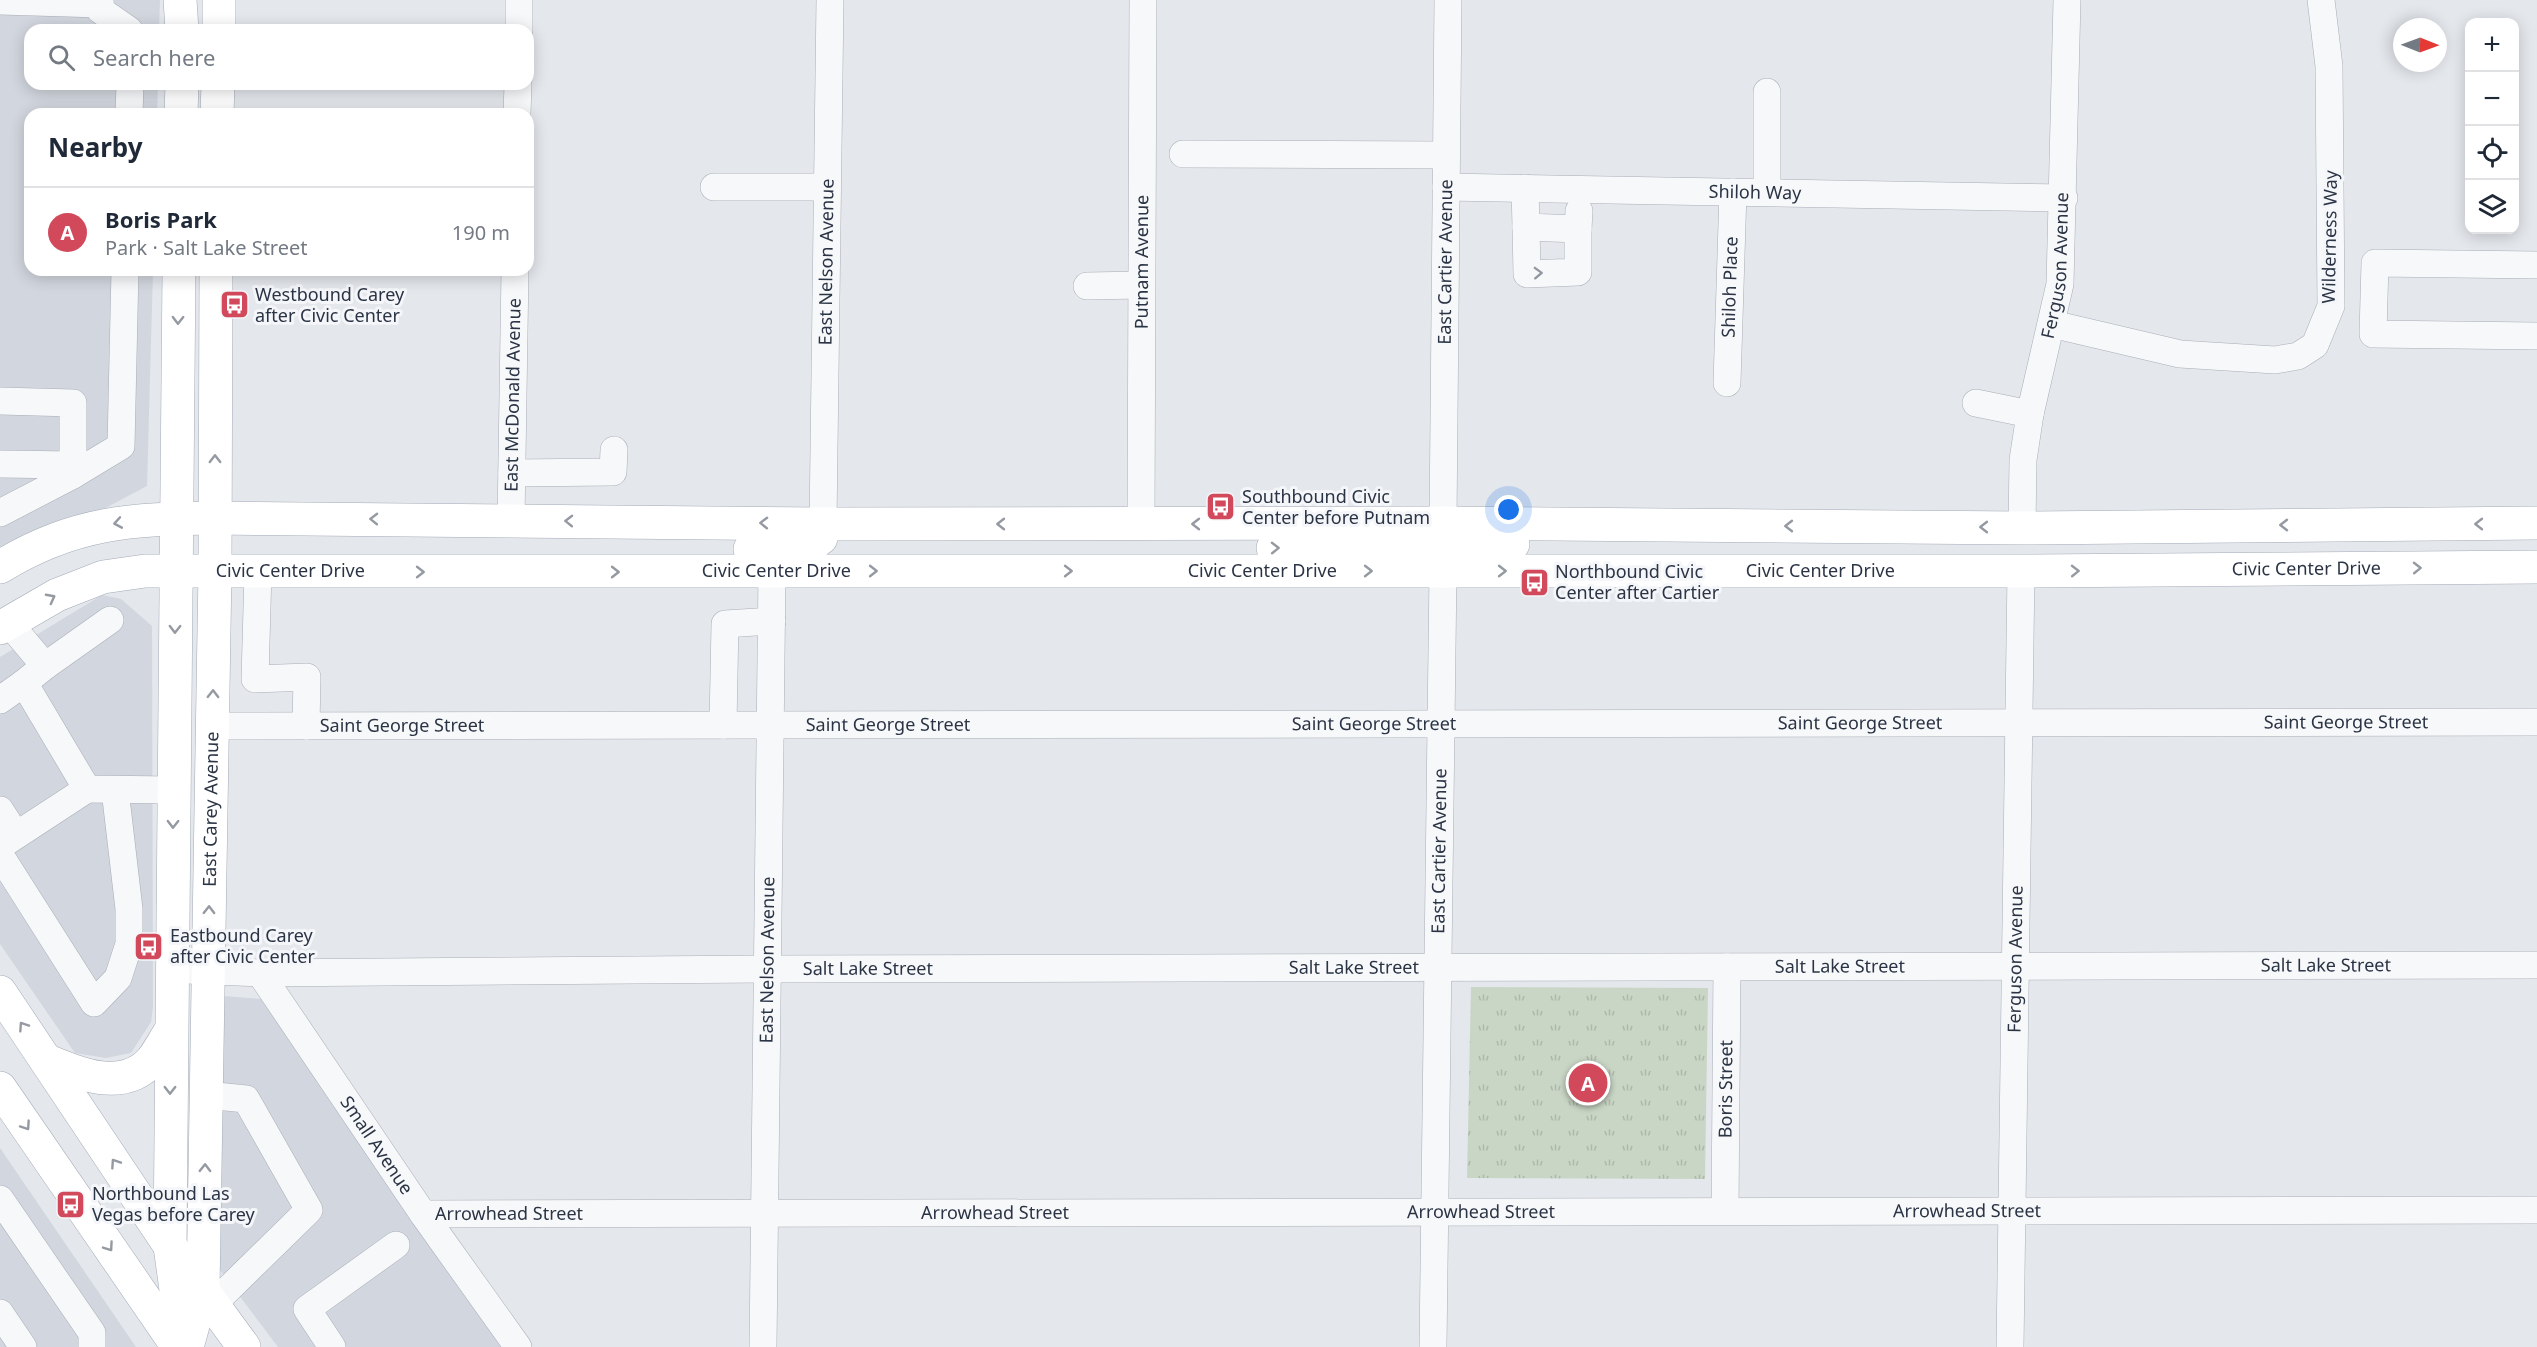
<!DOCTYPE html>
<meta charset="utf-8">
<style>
body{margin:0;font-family:"Noto Sans",sans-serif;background:#f6f6f7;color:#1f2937}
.controls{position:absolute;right:18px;top:18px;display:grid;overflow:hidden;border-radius:12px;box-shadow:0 3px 15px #0003}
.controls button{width:54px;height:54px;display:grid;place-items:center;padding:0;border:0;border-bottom:2px solid #e0e1e3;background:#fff;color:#1f2937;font:30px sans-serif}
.compass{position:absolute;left:2393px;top:18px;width:54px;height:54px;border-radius:50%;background:#fff;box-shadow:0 3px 15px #0003;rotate:91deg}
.you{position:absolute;left:1509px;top:510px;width:21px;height:21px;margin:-15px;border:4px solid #fff;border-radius:50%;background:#1a73e8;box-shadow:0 0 0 9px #1a73e833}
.badge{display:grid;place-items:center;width:39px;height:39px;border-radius:50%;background:#d1495b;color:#fff;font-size:20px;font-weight:700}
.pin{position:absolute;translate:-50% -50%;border:3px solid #fff;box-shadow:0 2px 6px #0006}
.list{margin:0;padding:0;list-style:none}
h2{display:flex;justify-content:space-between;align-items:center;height:78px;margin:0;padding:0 24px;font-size:26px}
h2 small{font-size:20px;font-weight:400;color:#747a83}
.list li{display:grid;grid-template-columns:39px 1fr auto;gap:18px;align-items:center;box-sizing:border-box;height:90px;padding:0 24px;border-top:2px solid #e0e1e3}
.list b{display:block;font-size:22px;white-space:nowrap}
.list p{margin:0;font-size:20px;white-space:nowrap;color:#747a83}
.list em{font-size:20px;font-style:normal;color:#747a83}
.icon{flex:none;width:33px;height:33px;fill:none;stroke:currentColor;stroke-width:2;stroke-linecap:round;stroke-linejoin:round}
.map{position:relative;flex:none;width:2537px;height:1347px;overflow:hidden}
.search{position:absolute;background:#fff;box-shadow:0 3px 15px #0003;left:24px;top:24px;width:510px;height:66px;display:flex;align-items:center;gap:15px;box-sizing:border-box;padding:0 21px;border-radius:18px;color:#747a83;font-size:22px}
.panel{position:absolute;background:#fff;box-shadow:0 3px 15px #0003;left:24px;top:108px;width:510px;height:168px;border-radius:18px}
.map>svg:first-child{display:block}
.built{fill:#d2d6de}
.park{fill:url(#park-tufts)}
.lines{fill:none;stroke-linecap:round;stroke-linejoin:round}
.minor-casing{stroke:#a9aeb7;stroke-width:28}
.major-casing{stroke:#a3abb8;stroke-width:34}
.minor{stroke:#f7f8fa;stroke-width:27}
.major{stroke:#fff;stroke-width:33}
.oneway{stroke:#9196a0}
.oneway2{stroke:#959aa2}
.labels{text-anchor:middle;stroke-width:6;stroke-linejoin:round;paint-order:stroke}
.street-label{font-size:18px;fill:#2b3445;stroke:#f4f6f9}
.poi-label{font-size:18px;fill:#2b3445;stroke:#f4f6f9;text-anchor:start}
</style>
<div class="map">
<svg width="2537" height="1347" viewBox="0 0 2537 1347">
<defs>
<pattern id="park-tufts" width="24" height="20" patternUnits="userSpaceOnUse" patternTransform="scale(1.5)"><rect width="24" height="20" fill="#c9d6c5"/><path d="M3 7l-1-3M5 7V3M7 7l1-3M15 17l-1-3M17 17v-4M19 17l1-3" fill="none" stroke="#adb8ab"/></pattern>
</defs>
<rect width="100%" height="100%" fill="#e4e7ec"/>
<g class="built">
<polygon points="0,0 160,0 159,30 30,30 30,84 158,84 157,114 30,114 30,270 153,270 147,486 0,564"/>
<polygon points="102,595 121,599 152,626 153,1007 151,1022 131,1053 106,1058 75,1053 0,944 0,657"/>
<polygon points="223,996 262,999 509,1347 278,1347 220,1270"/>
<polygon points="0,1148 136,1347 0,1347"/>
</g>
<polygon class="park" points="1471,987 1708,988 1705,1179 1467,1178"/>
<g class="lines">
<defs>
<g id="minor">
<polyline points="100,0 100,10 129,30"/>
<polyline points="0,1 100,4"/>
<polyline points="519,30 519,0"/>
<polyline points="129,114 130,84"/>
<polyline points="517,114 518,84"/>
<polyline points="1183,154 1446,155"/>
<polyline points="714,187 827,187"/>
<path id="s1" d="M1446,187L2064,198"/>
<polyline points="1525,188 1526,227 1578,229 1579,211"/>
<polyline points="1767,192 1767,92"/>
<polyline points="1526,227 1527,274 1578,272 1578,229"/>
<polyline points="2537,265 2375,263 2373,334 2537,336"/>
<polyline points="1087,286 1141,285"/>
<polyline points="2052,324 2180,354 2275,360 2298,356 2315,345 2331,306 2329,66 2321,0"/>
<path id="s2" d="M1727,383L1733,192"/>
<polyline points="0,401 73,403 73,475"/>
<polyline points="1976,403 2030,414"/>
<polyline points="0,464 73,465"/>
<polyline points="512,473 613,472 614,450"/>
<polyline points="0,513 73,475 121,446 125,270"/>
<path id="s3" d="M511,521L515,270"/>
<path id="s4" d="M1443,523L1448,0"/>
<path id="s5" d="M823,524L830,0"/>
<path id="s6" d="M1141,524L1143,0"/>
<path id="s7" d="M2022,528L2023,460L2030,414L2060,284L2067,0"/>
<polyline points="258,571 255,679 307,677 306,726"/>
<polyline points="8,622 45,666 110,620"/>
<polyline points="45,666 24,683 87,789 173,790"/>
<polyline points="0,700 24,683"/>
<polyline points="723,725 725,624 772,621"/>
<path id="s8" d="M212,726L2537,722"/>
<polyline points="0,810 16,835"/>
<polyline points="0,846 87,789"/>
<polyline points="0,855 94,1003 118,978 129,944 129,909 115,790"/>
<path id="s9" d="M187,970L260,973L767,969L2537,965"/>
<path id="s10" d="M260,973L423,1214L518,1347"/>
<polyline points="206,1095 246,1099 309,1210 213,1304"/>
<polyline points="0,1199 92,1333 92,1347"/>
<path id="s11" d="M1725,1211L1727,967"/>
<path id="s12" d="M423,1214L2537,1210"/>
<polyline points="0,1313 23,1347"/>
<polyline points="332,1347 307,1309 396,1245"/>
<path id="s13" d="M763,1347L772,572"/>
<path id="s14" d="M1433,1347L1443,571"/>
<path id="s15" d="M2010,1347L2021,571"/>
</g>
<g id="major">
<polyline points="180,0 182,30"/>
<polyline points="219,30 219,0"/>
<polyline points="181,114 182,84"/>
<polyline points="217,114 218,84"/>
<polyline points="179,270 170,1246 183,1341"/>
<polyline points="1273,548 1426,547 1438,543 1443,533 1443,523"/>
<path d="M750,549C773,549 804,554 821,538L823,524"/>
<path d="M0,567C73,522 131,519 215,518L823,524L1443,523L2022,528L2537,523"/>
<path d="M1443,571L1447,555C1467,542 1491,544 1513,544"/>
<path id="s16" d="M0,628L57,595L103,577L145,571H2021L2537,567"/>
<polyline points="0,992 170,1246 244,1347"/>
<path d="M46,1060C78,1074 124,1093 152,1060C159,1051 164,1041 170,1032"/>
<polyline points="0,1088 178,1347"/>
<path id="s17" d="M187,1347L203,1289L215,571L216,270"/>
</g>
</defs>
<use href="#minor" class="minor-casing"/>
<use href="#major" class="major-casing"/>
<use href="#minor" class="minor"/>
<use href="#major" class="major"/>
</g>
<defs><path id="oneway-chevron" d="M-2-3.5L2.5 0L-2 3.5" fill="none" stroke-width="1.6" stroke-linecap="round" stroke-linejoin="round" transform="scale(1.5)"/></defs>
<use class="oneway" href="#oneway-chevron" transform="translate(1538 273) rotate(-2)"/>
<g class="oneway2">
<use href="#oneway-chevron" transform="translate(178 320) rotate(91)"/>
<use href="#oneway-chevron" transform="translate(215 459) rotate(-90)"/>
<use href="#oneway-chevron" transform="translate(374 519) rotate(-179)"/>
<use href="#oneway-chevron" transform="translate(569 521) rotate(-179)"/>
<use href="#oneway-chevron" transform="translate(118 523) rotate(170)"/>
<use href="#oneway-chevron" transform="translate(764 523) rotate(-179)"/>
<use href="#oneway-chevron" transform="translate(1001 524) rotate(-180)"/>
<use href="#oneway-chevron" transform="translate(1196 524) rotate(180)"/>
<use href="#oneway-chevron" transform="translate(2479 524) rotate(180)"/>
<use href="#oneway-chevron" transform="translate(2284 525) rotate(180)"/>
<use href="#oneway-chevron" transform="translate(1789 526) rotate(-180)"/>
<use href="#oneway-chevron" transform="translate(1984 527) rotate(-180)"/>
<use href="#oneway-chevron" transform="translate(1275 548) rotate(-1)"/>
<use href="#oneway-chevron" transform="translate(2417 568) rotate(-1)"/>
<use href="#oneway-chevron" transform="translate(873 571)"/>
<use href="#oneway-chevron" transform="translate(1068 571)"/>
<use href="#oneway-chevron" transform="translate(1368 571)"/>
<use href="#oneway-chevron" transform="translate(1502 571)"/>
<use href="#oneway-chevron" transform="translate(2075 571) rotate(-1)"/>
<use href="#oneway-chevron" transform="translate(420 572)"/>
<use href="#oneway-chevron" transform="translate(615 572)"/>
<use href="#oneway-chevron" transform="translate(51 598) rotate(-28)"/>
<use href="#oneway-chevron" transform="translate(175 629) rotate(91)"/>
<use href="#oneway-chevron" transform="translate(213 694) rotate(-89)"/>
<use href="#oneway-chevron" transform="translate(173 824) rotate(91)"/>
<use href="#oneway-chevron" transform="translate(209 910) rotate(-89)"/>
<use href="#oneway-chevron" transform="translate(23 1026) rotate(-124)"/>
<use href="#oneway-chevron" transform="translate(170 1090) rotate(90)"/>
<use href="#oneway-chevron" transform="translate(26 1126) rotate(56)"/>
<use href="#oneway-chevron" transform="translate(115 1163) rotate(-124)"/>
<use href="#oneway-chevron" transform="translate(205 1168) rotate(-89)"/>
<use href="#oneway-chevron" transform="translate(109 1247) rotate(55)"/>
</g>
<defs>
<symbol id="bus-square" viewBox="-11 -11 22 22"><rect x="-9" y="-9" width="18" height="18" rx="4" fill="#d1495b" stroke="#f4f6f9"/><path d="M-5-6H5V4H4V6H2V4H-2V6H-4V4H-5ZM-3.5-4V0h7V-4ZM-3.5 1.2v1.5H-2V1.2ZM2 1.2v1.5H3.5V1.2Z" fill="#fff"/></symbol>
</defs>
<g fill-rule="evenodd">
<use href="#bus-square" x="218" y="288" width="33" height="33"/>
<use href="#bus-square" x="1204" y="490" width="33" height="33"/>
<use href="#bus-square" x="1518" y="566" width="33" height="33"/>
<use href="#bus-square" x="132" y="930" width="33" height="33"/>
<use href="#bus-square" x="54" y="1188" width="33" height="33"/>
</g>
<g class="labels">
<g class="street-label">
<text dy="6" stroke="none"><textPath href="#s1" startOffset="309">Shiloh Way</textPath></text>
<text transform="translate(2330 237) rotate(-89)" y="6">Wilderness Way</text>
<text dy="6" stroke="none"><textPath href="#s4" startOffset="261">East Cartier Avenue</textPath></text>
<text dy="6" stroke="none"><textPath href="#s5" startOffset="262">East Nelson Avenue</textPath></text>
<text dy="6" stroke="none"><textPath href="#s6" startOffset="262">Putnam Avenue</textPath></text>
<text dy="6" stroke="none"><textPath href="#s7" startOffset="266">Ferguson Avenue</textPath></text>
<text dy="6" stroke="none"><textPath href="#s2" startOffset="96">Shiloh Place</textPath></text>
<text dy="6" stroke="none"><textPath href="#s3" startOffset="126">East McDonald Avenue</textPath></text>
<text dy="6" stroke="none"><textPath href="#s16" startOffset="2319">Civic Center Drive</textPath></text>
<text dy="6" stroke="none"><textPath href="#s16" startOffset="303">Civic Center Drive</textPath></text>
<text dy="6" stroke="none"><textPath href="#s16" startOffset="1275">Civic Center Drive</textPath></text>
<text dy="6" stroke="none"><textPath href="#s16" startOffset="1833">Civic Center Drive</textPath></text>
<text dy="6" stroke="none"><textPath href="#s16" startOffset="789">Civic Center Drive</textPath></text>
<text dy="6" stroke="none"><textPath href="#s8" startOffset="2134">Saint George Street</textPath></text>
<text dy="6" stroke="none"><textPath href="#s8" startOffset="1648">Saint George Street</textPath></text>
<text dy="6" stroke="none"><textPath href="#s8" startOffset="1162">Saint George Street</textPath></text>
<text dy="6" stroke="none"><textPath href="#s8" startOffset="676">Saint George Street</textPath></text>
<text dy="6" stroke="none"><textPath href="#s8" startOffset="190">Saint George Street</textPath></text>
<text dy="6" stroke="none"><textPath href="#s17" startOffset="540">East Carey Avenue</textPath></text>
<text dy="6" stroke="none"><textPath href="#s14" startOffset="496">East Cartier Avenue</textPath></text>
<text dy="6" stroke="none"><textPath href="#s13" startOffset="387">East Nelson Avenue</textPath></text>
<text dy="6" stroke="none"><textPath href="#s15" startOffset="388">Ferguson Avenue</textPath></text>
<text dy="6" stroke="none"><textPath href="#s9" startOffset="2139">Salt Lake Street</textPath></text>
<text dy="6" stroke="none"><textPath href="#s9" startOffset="1653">Salt Lake Street</textPath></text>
<text dy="6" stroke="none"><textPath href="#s9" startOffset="1167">Salt Lake Street</textPath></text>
<text dy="6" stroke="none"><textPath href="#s9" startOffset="681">Salt Lake Street</textPath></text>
<text dy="6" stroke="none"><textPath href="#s11" startOffset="122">Boris Street</textPath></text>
<text dy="6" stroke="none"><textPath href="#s10" startOffset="208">Small Avenue</textPath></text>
<text dy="6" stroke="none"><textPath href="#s12" startOffset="1544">Arrowhead Street</textPath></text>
<text dy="6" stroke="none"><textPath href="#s12" startOffset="572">Arrowhead Street</textPath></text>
<text dy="6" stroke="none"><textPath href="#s12" startOffset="1058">Arrowhead Street</textPath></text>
<text dy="6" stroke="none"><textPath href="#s12" startOffset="86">Arrowhead Street</textPath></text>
</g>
<g class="poi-label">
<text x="255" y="301">Westbound Carey<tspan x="255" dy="21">after Civic Center</tspan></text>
<text x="1242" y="503">Southbound Civic<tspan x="1242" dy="21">Center before Putnam</tspan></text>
<text x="1555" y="578">Northbound Civic<tspan x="1555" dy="21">Center after Cartier</tspan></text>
<text x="170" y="942">Eastbound Carey<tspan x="170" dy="21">after Civic Center</tspan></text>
<text x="92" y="1200">Northbound Las<tspan x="92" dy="21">Vegas before Carey</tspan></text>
</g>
</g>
</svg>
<div class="controls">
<button>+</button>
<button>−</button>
<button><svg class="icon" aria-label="locate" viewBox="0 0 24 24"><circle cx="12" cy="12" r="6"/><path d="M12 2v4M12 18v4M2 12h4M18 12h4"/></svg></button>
<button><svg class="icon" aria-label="layers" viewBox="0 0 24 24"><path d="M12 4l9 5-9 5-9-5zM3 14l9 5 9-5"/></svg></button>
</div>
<svg class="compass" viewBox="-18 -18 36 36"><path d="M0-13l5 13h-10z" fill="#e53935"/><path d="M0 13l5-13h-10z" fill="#747a83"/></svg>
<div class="you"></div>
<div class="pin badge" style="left:1588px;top:1083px">A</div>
<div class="search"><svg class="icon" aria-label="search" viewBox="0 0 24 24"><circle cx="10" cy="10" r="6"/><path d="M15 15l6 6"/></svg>Search here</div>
<section class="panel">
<h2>Nearby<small></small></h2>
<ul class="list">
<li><span class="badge">A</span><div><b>Boris Park</b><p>Park · Salt Lake Street</p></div><em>190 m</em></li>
</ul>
</section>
</div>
